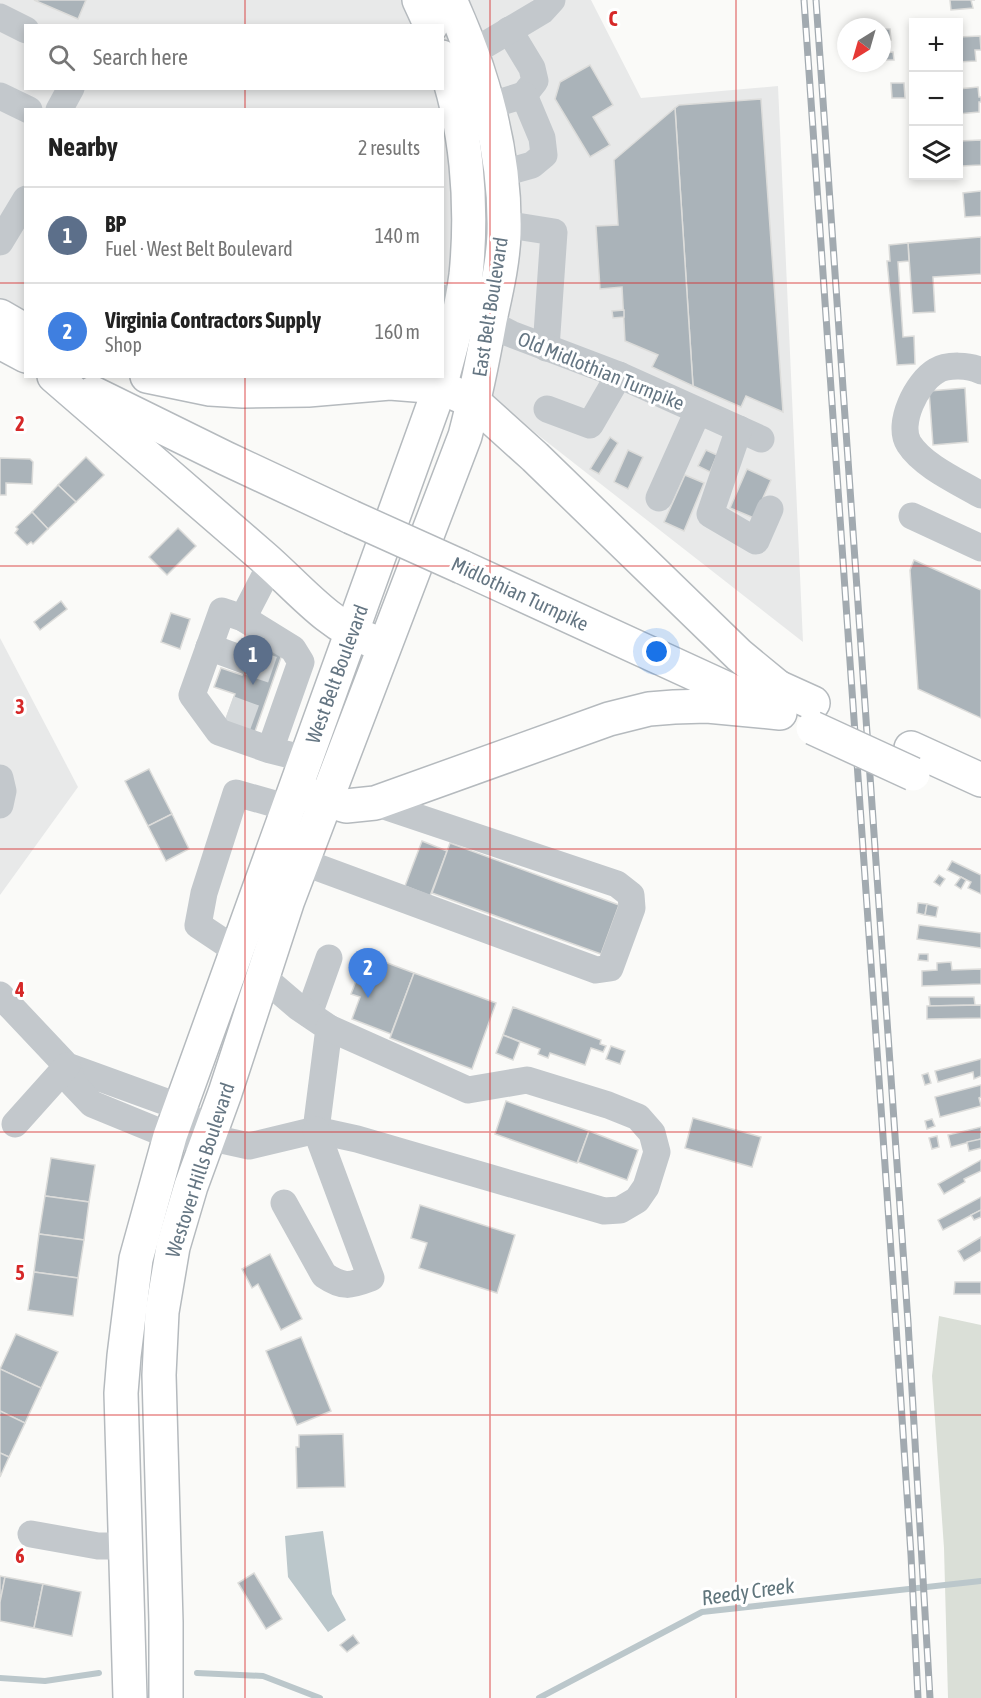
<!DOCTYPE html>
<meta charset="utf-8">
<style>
body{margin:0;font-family:"Asap Condensed",sans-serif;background:#f6f6f6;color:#222}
.controls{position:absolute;right:18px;top:18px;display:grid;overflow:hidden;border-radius:0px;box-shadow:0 3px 9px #0003}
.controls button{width:54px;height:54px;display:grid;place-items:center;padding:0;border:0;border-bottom:2px solid #e0e0e0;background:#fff;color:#222;font:30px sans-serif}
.compass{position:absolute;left:837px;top:18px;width:54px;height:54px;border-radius:50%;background:#fff;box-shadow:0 3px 9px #0003;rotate:217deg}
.you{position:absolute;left:657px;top:652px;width:21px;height:21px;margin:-15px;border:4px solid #fff;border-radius:50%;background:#1a73e8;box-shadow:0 0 0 9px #1a73e833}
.badge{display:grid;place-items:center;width:39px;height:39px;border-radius:50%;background:#db2777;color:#fff;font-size:20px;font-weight:700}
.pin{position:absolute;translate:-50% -50px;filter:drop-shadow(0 2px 3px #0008)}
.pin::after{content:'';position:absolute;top:32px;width:21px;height:18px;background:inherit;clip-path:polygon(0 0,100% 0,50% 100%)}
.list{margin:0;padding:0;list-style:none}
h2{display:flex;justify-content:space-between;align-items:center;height:78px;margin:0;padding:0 24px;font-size:26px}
h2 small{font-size:20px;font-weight:400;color:#767676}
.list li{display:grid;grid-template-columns:39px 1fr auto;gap:18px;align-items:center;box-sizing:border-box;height:96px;padding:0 24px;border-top:2px solid #e0e0e0}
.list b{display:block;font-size:22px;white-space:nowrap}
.list p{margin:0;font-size:20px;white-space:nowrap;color:#767676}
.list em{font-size:20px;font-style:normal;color:#767676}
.icon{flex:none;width:33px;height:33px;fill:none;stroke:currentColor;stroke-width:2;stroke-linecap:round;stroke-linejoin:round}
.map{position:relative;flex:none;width:981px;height:1698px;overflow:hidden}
.search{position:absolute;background:#fff;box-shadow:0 3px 9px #0003;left:24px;top:24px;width:420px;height:66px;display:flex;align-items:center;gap:15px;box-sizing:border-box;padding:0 21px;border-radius:0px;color:#767676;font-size:22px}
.panel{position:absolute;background:#fff;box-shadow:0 3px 9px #0003;left:24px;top:108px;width:420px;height:270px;border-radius:0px}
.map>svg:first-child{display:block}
.built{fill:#e8e9e9;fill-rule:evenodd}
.green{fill:#dadfd7}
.water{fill:#bbc7cb}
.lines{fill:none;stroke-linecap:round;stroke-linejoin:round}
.stream{stroke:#bbc7cb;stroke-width:6}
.building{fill:#aab3b9;stroke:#dcdcda;stroke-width:1.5}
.minor-tunnel{stroke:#d5d9db;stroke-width:27;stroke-dasharray:27 14;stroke-linecap:butt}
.major-casing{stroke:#b5babe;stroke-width:36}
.minor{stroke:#c3c8cc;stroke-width:27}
.major{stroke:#fff;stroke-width:33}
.rail-casing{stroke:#a2aab0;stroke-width:7}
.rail{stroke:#fff;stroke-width:4.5;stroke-dasharray:14;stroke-linecap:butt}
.major-bridge-casing{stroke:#b5babe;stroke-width:36;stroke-linecap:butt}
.major-bridge{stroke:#fff;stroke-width:33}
.grid{fill:none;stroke:#d62828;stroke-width:1.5;stroke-opacity:0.55}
.labels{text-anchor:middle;stroke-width:6;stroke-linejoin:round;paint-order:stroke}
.street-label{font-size:20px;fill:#657683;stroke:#fff}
.water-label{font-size:21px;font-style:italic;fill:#60757c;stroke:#fff}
.grid-label{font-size:20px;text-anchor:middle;font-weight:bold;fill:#d62828;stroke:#fff;stroke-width:6;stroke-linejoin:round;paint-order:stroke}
</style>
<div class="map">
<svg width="981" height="1698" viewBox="0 0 981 1698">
<rect width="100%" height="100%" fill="#fafaf8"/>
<g class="built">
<path d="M0,0H591L641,98L778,86L803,642L506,410L442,376V110H26L25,321L0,305ZM26,26H442V88H26Z"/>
<polygon points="0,638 78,787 0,895"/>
</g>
<polygon class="green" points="939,1316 981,1325 981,1698 948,1698 944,1548 932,1376"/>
<polygon class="water" points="323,1531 332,1594 346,1620 328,1632 288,1577 285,1536"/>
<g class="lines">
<g class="stream">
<polyline points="197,1673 263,1676 320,1698"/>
<polyline points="0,1678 45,1681 99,1673"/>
<polyline points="539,1698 702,1612 981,1581"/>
</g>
</g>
<g class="building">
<polygon points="34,0 86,0 78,19"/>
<polygon points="950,0 975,0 971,0 973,8 951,10"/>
<polygon points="882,29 890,29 891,40 883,40"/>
<polygon points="980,36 981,50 975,50 976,61 958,62 958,37"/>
<polygon points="893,52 894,60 885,60 884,53"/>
<polygon points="590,65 613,105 593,117 610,145 590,157 555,99 560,82"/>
<polygon points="891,83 904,83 905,98 892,98"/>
<polygon points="978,87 979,97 981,97 981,102 979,102 979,112 958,114 958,89"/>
<polygon points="761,99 783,412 746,396 741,407 693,386 675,108 679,105"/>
<polygon points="675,108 693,386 652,367 658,355 625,341 622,287 600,289 596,226 618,225 614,160"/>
<polygon points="981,140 981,165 961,166 959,141"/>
<polygon points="981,191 981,216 965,217 963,193"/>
<polygon points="981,237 981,274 933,277 935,312 913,313 908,243"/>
<polygon points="908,243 909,261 898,262 903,337 914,336 915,364 897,365 887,261 890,261 889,245"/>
<polygon points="624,310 624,317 613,318 612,311"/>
<polygon points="965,388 968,442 933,445 929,391"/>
<polygon points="610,437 618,443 599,474 590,469"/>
<polygon points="628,450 643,457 628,489 614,482"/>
<polygon points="706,450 717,455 710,472 698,466"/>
<polygon points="86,457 104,475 76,502 58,485"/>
<polygon points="0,458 30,459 33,462 32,484 6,483 6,495 0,495"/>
<polygon points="747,469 771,480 754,518 730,508"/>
<polygon points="685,475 704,483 684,531 664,522"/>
<polygon points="58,485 76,502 48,529 32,512"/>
<polygon points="32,512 48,529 33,544 31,542 27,545 15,533 18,529 16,527"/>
<polygon points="178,528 196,546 167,575 149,557"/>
<polygon points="914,560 981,590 981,718 918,689 910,570"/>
<polygon points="61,601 67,609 40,630 34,622"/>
<polygon points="171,613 190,619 180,649 161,642"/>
<polygon points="254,638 284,649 252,740 222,730 235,694 214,687 221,668 242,675"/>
<polygon points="149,769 172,814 148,826 125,781"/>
<polygon points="172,814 189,849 166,861 148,826"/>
<polygon points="422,841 447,851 430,896 405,886"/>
<polygon points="450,843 619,905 601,954 432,893"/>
<polygon points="952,861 981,875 981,894 968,888 971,882 947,870"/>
<polygon points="939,875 945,879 940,886 934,882"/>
<polygon points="961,877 966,880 961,889 955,885"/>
<polygon points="918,903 927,904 925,915 917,913"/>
<polygon points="927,904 938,907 936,917 925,915"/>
<polygon points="919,925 981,933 981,948 917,939"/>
<polygon points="919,954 928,954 928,961 918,960"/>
<polygon points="366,955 414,973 391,1034 352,1019 360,997 351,994"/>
<polygon points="951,962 952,970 981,969 981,984 922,986 922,971 937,970 937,963"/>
<polygon points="414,973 496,1003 472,1069 390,1038"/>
<polygon points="929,997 974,997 975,1005 930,1006"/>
<polygon points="981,1005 981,1018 927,1019 927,1006"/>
<polygon points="513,1007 601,1040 600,1044 606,1046 603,1052 591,1048 585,1065 550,1053 548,1058 538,1054 540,1049 503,1035"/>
<polygon points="503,1035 520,1042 513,1060 496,1053"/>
<polygon points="611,1046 625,1051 620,1064 606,1059"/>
<polygon points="981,1059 981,1076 974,1079 973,1072 938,1082 935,1071"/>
<polygon points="928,1073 931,1083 925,1085 922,1075"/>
<polygon points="981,1085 981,1097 979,1098 981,1106 940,1117 935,1097"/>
<polygon points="506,1101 589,1131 577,1163 495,1134"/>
<polygon points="693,1118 761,1137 752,1167 685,1148"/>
<polygon points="932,1119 935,1126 927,1129 925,1121"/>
<polygon points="981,1127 981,1139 951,1147 948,1135"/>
<polygon points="589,1131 638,1150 627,1180 578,1162"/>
<polygon points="937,1136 939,1147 932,1149 929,1138"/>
<polygon points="981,1139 981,1148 969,1151 967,1142"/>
<polygon points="51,1158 95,1165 89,1202 45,1196"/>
<polygon points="981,1160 981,1171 964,1179 965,1182 944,1194 938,1184"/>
<polygon points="45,1196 89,1202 84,1240 39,1234"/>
<polygon points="981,1197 981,1210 943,1230 938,1220"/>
<polygon points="420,1205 515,1235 497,1293 419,1268 427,1243 411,1238"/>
<polygon points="981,1210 981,1217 974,1220 971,1215"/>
<polygon points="39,1234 84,1240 78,1278 34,1272"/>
<polygon points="981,1237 981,1251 964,1261 958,1251"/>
<polygon points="270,1254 302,1319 281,1330 258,1284 252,1288 242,1269"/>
<polygon points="34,1272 78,1278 73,1316 28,1310"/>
<polygon points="955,1282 981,1282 981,1294 954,1294"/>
<polygon points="16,1334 58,1352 41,1388 0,1369"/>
<polygon points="301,1337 331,1411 297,1425 266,1351"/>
<polygon points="0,1369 41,1388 25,1423 0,1411"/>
<polygon points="0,1411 25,1423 9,1457 0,1453"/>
<polygon points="343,1434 345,1487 297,1488 296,1447 299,1447 299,1435"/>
<polygon points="0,1453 9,1457 0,1477"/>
<polygon points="254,1573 282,1619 266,1629 238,1583"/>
<polygon points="0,1576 5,1577 0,1602"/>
<polygon points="5,1577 43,1584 34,1628 0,1621 0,1602"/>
<polygon points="43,1584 81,1592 72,1636 34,1628"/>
<polygon points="353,1635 359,1643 347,1652 340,1645"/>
</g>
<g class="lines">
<g class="minor-tunnel">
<polyline points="247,661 276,671"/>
<polyline points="229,709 259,720"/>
</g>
<defs>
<g id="major">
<polyline points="419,0 431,26"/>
<polyline points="0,316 26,331"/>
<polyline points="0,342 26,356"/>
<path d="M54,376C123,436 193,496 262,556C296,585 327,625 370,640"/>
<polyline points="147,376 210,389 243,391 308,390 390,383 440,387 474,402 535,457 739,655 779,688"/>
<polyline points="93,393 225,458 351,517"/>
<polyline points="462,567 758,703"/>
<polyline points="760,679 813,703"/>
<polyline points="911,748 981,780"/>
<polyline points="305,794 346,806 375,803 609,719 649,709 674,707 707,706 780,713"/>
<path d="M130,1698L121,1393L124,1356L136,1259L170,1136L440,387C450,350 461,313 466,275C473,204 467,125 442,57"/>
<path d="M166,1698V1622L159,1375L162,1312L173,1247L191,1186L225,1093L288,900L465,436C475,398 483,359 490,320C496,292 503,263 504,234C506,154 483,72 450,0"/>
</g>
</defs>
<use href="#major" class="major-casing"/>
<g class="minor">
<polyline points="0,17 26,30"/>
<polyline points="509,30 532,68 535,81 524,95"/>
<polyline points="455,61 473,52 542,11 552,0"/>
<polyline points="0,96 29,110"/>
<polyline points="488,106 524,95 542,138 544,155 532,165 500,174"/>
<polyline points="59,110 71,88"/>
<polyline points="503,224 554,232 546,348"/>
<polyline points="0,242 26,199"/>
<polyline points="442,298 511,334 619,375 761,439"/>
<path d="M981,371C970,365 947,364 936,371C917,382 896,424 909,444C923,466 959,482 981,495"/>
<polyline points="547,409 590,425 619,375"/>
<polyline points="739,429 710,514 756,541 770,509"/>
<polyline points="659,498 698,411"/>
<polyline points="912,516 981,548"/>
<polyline points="243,618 271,564"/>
<polyline points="209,647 247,661"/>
<polyline points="270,750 219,732 192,695 222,611 243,618 293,649 301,662 270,750 306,759"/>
<polyline points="0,778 3,791 0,805"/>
<polyline points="303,862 596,970 610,968 632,908 631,895 617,884 375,803"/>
<polyline points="237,951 198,925 204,893 236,793 289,808"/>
<polyline points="0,995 67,1066 180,1107 194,1122"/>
<polyline points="309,1014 329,958"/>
<polyline points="67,1066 73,1084 92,1104 170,1136 208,1137 249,1146 316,1130 329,1028 298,1007 263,977 245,970"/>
<polyline points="15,1124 67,1066"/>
<polyline points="316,1130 357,1139 604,1211 620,1210 637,1200 646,1187 657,1152 652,1133 638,1117 608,1105 527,1080 468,1090 329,1028"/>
<path d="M284,1203L324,1275C343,1288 350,1286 371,1278L316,1130"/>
<polyline points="31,1534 98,1546 126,1546"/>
</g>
<use href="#major" class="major"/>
<defs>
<g id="rail">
<polyline points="804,0 893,1280 911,1555 918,1698"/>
<polyline points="816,0 908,1322 930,1698"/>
</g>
</defs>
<use href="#rail" class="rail-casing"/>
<use href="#rail" class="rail"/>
<defs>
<g id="major-bridge">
<polyline points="351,517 462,567"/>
<polyline points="813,728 913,774"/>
</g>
</defs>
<use href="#major-bridge" class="major-bridge-casing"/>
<use href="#major-bridge" class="major-bridge"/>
</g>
<path class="grid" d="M245,0V26M490,0V1698M736,0V1698M245,88V110M0,283H26M442,283H981M245,376V1698M0,566H981M0,849H981M0,1132H981M0,1415H981"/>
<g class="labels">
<g class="street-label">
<text transform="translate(490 307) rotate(-81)" y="7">East Belt Boulevard</text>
<text transform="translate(601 371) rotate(22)" y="7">Old Midlothian Turnpike</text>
<text transform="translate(520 594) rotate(25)" y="7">Midlothian Turnpike</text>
<text transform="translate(337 674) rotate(-70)" y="7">West Belt Boulevard</text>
<text transform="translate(200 1170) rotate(-72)" y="7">Westover Hills Boulevard</text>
</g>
<g class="water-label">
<text transform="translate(748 1592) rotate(-8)" y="7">Reedy Creek</text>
</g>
</g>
<g class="grid-label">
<text x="613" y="26">C</text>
<text x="20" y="431">2</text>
<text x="20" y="714">3</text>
<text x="20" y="997">4</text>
<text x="20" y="1280">5</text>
<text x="20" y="1563">6</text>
</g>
</svg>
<div class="controls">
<button>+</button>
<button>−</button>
<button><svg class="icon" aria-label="layers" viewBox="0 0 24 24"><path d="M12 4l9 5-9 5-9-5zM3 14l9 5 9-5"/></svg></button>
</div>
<svg class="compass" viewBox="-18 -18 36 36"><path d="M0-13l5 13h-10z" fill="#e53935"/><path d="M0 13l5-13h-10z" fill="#767676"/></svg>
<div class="you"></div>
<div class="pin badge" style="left:253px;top:685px;background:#5c6f8a">1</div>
<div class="pin badge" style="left:368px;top:998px;background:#3f7fe0">2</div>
<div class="search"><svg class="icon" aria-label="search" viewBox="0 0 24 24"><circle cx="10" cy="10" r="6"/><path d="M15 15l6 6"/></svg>Search here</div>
<section class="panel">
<h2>Nearby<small>2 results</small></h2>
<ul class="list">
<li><span class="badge" style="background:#5c6f8a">1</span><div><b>BP</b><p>Fuel · West Belt Boulevard</p></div><em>140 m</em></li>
<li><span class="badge" style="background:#3f7fe0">2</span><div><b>Virginia Contractors Supply</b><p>Shop</p></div><em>160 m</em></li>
</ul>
</section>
</div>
